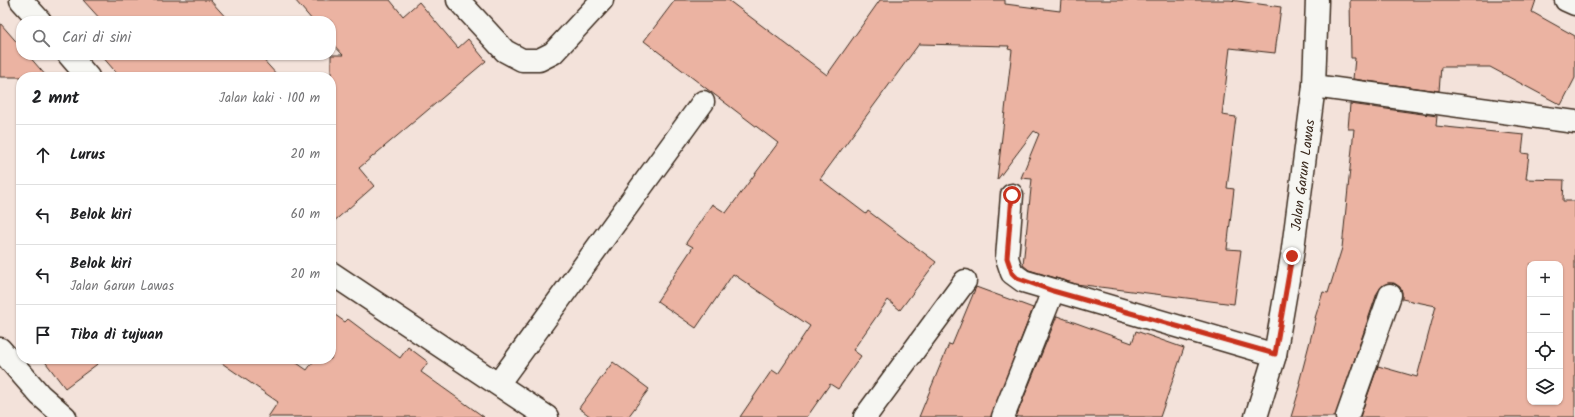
<!DOCTYPE html>
<html lang="id">
<meta charset="utf-8">
<style>
body{margin:0;font-family:Kalam,sans-serif;background:#f6f6f6;color:#202124}
.controls{position:absolute;right:12px;bottom:12px;display:grid;overflow:hidden;border-radius:8px;box-shadow:0 1px 3px #0004}
.controls button{width:36px;height:36px;display:grid;place-items:center;padding:0;border:0;border-bottom:1px solid #e0e0e0;background:#fff;color:#202124;font:20px sans-serif}
.stop{position:absolute;width:12px;height:12px;margin:-9px;border:3px solid #c8321e;border-radius:50%;background:#fff}
.stop.end{background:#c8321e;border-color:#fff;box-shadow:0 1px 4px #0008}
.list{margin:0;padding:0;list-style:none}
h2{display:flex;justify-content:space-between;align-items:center;height:52px;margin:0;padding:0 16px;font-size:17px}
h2 small{font-size:13px;font-weight:400;color:#757577}
.list li{display:grid;grid-template-columns:26px 1fr auto;gap:12px;align-items:center;box-sizing:border-box;height:60px;padding:0 16px;border-top:1px solid #e0e0e0}
.list b{display:block;font-size:15px;white-space:nowrap}
.list p{margin:0;font-size:13px;white-space:nowrap;color:#757577}
.list em{font-size:13px;font-style:normal;color:#757577}
.icon{flex:none;width:22px;height:22px;fill:none;stroke:currentColor;stroke-width:2;stroke-linecap:round;stroke-linejoin:round}
.map{position:relative;flex:none;width:1575px;height:417px;overflow:hidden}
.search{position:absolute;background:#fff;box-shadow:0 1px 3px #0004;left:16px;top:16px;width:320px;height:44px;display:flex;align-items:center;gap:10px;box-sizing:border-box;padding:0 14px;border-radius:16px;color:#757577;font-size:15px}
.panel{position:absolute;background:#fff;box-shadow:0 1px 3px #0004;left:16px;top:72px;width:320px;height:292px;border-radius:16px}
.map>svg:first-child{display:block}
.building{fill:#ebb3a2;stroke:#3b2a1e;fill-rule:evenodd}
.lines{fill:none;stroke-linecap:round;stroke-linejoin:round}
.minor-casing{stroke:#3b2a1e;stroke-width:25}
.major-casing{stroke:#3b2a1e;stroke-width:25}
.minor{stroke:#f6f6f2;stroke-width:22}
.major{stroke:#f6f6f2;stroke-width:22}
.route{stroke:#c8321e;stroke-width:5}
.labels{text-anchor:middle;stroke-width:3.5;stroke-linejoin:round;paint-order:stroke}
.street-label{font-size:14px;fill:#3b2a1e;stroke:#f6f6f2}
</style>
<div class="map">
<svg width="1575" height="417" viewBox="0 0 1575 417">
<rect width="100%" height="100%" fill="#f3e2da"/>
<filter id="ink" filterUnits="userSpaceOnUse"><feTurbulence type="fractalNoise" baseFrequency=".025" numOctaves="2"/><feDisplacementMap in="SourceGraphic" scale="8" xChannelSelector="R" yChannelSelector="G"/><feConvolveMatrix kernelMatrix="1 2 1 2 8 2 1 2 1" color-interpolation-filters="sRGB"/></filter>
<g filter="url(#ink)">
<g class="building">
<polygon points="83,0 210,0 229,21 102,21"/>
<polygon points="295,0 390,0 403,16 419,2 458,48 468,39 486,61 359,168 374,186 331,224 331,55 343,55 331,42 331,21 313,21"/>
<polygon points="675,0 728,0 827,75 880,0 1005,0 1005,4 1060,11 1061,0 1230,0 1281,7 1275,53 1230,48 1222,115 1236,117 1227,188 1234,189 1227,249 1241,250 1234,304 1076,284 1029,270 1023,265 1032,179 1021,178 1039,134 1034,131 997,180 1012,50 1008,49 1009,46 919,44 820,179 866,214 868,211 936,262 900,310 888,300 853,350 861,356 838,389 830,384 807,417 740,417 772,370 778,374 810,326 733,274 696,328 657,301 693,247 686,243 712,204 726,213 778,143 644,41"/>
<polygon points="1350,0 1536,0 1532,12 1575,36 1575,78 1561,105 1490,67 1441,67 1439,91 1353,79 1355,58 1351,58"/>
<polygon points="0,23 21,47 21,55 28,55 47,77 0,77"/>
<polygon points="101,55 259,55 279,77 120,77"/>
<path d="M1350,104L1437,116L1436,126L1524,135L1522,153L1529,154L1526,179L1564,180L1563,201H1575V417H1360L1378,366L1417,377L1436,306L1402,299V292L1400,287L1394,283H1388L1382,286L1377,293L1335,417H1291L1301,384L1299,383L1316,318H1315L1323,292L1328,293L1342,248L1354,129H1348ZM1530,264H1560V402H1530Z"/>
<polygon points="976,287 1033,308 991,417 919,417 949,344 952,345"/>
<polygon points="331,312 345,322 348,319 400,358 408,347 428,362 421,372 484,417 268,417 278,402 216,359 291,359 307,370 315,359 331,359"/>
<polygon points="1057,316 1132,343 1136,331 1184,348 1160,417 1016,417"/>
<polygon points="43,359 104,359 65,388"/>
<polygon points="613,362 649,389 628,417 591,417 579,408"/>
</g>
<g class="lines">
<defs>
<g id="minor">
<polyline points="21,0 40,21"/>
<polyline points="458,0 505,51 522,60 539,60 553,53 602,0"/>
<polyline points="1566,0 1575,4"/>
<polyline points="69,55 88,77"/>
<polyline points="1314,86 1575,122"/>
<polyline points="1012,195 1007,258 1012,273 1023,281 1275,355"/>
<polyline points="331,273 547,417"/>
<polyline points="0,349 40,395 65,417"/>
<polyline points="498,384 703,102"/>
<polyline points="865,417 965,281"/>
<polyline points="1003,417 1053,291"/>
<polyline points="1347,417 1390,295"/>
</g>
<g id="major">
<path id="s1" d="M1256,417L1275,355L1292,256L1314,86L1317,0"/>
</g>
</defs>
<use href="#minor" class="minor-casing"/>
<use href="#major" class="major-casing"/>
<use href="#minor" class="minor"/>
<use href="#major" class="major"/>
</g>
</g>
<g class="lines" filter="url(#ink)">
<polyline class="route" points="1012,195 1007,258 1012,273 1017,278 1053,291 1275,354 1292,256"/>
</g>
<g class="labels">
<g class="street-label">
<text dy="5" stroke="none"><textPath href="#s1" startOffset="247">Jalan Garun Lawas</textPath></text>
</g>
</g>
</svg>
<div class="controls">
<button>+</button>
<button>−</button>
<button><svg class="icon" aria-label="locate" viewBox="0 0 24 24"><circle cx="12" cy="12" r="6"/><path d="M12 2v4M12 18v4M2 12h4M18 12h4"/></svg></button>
<button><svg class="icon" aria-label="layers" viewBox="0 0 24 24"><path d="M12 4l9 5-9 5-9-5zM3 14l9 5 9-5"/></svg></button>
</div>
<div class="stop" style="left:1012px;top:195px"></div>
<div class="stop end" style="left:1292px;top:256px"></div>
<div class="search"><svg class="icon" aria-label="search" viewBox="0 0 24 24"><circle cx="10" cy="10" r="6"/><path d="M15 15l6 6"/></svg>Cari di sini</div>
<section class="panel">
<h2>2 mnt<small>Jalan kaki · 100 m</small></h2>
<ul class="list">
<li><svg class="icon" aria-label="ahead" viewBox="0 0 24 24"><path d="M12 20V5M6 11l6-6 6 6"/></svg><div><b>Lurus</b></div><em>20 m</em></li>
<li><svg class="icon" aria-label="left" viewBox="0 0 24 24"><path d="M17 20v-9H6M10 6l-5 5 5 5"/></svg><div><b>Belok kiri</b></div><em>60 m</em></li>
<li><svg class="icon" aria-label="left" viewBox="0 0 24 24"><path d="M17 20v-9H6M10 6l-5 5 5 5"/></svg><div><b>Belok kiri</b><p>Jalan Garun Lawas</p></div><em>20 m</em></li>
<li><svg class="icon" aria-label="arrive" viewBox="0 0 24 24"><path d="M6 21V4h12l-3 4 3 4H6"/></svg><div><b>Tiba di tujuan</b></div></li>
</ul>
</section>
</div>
